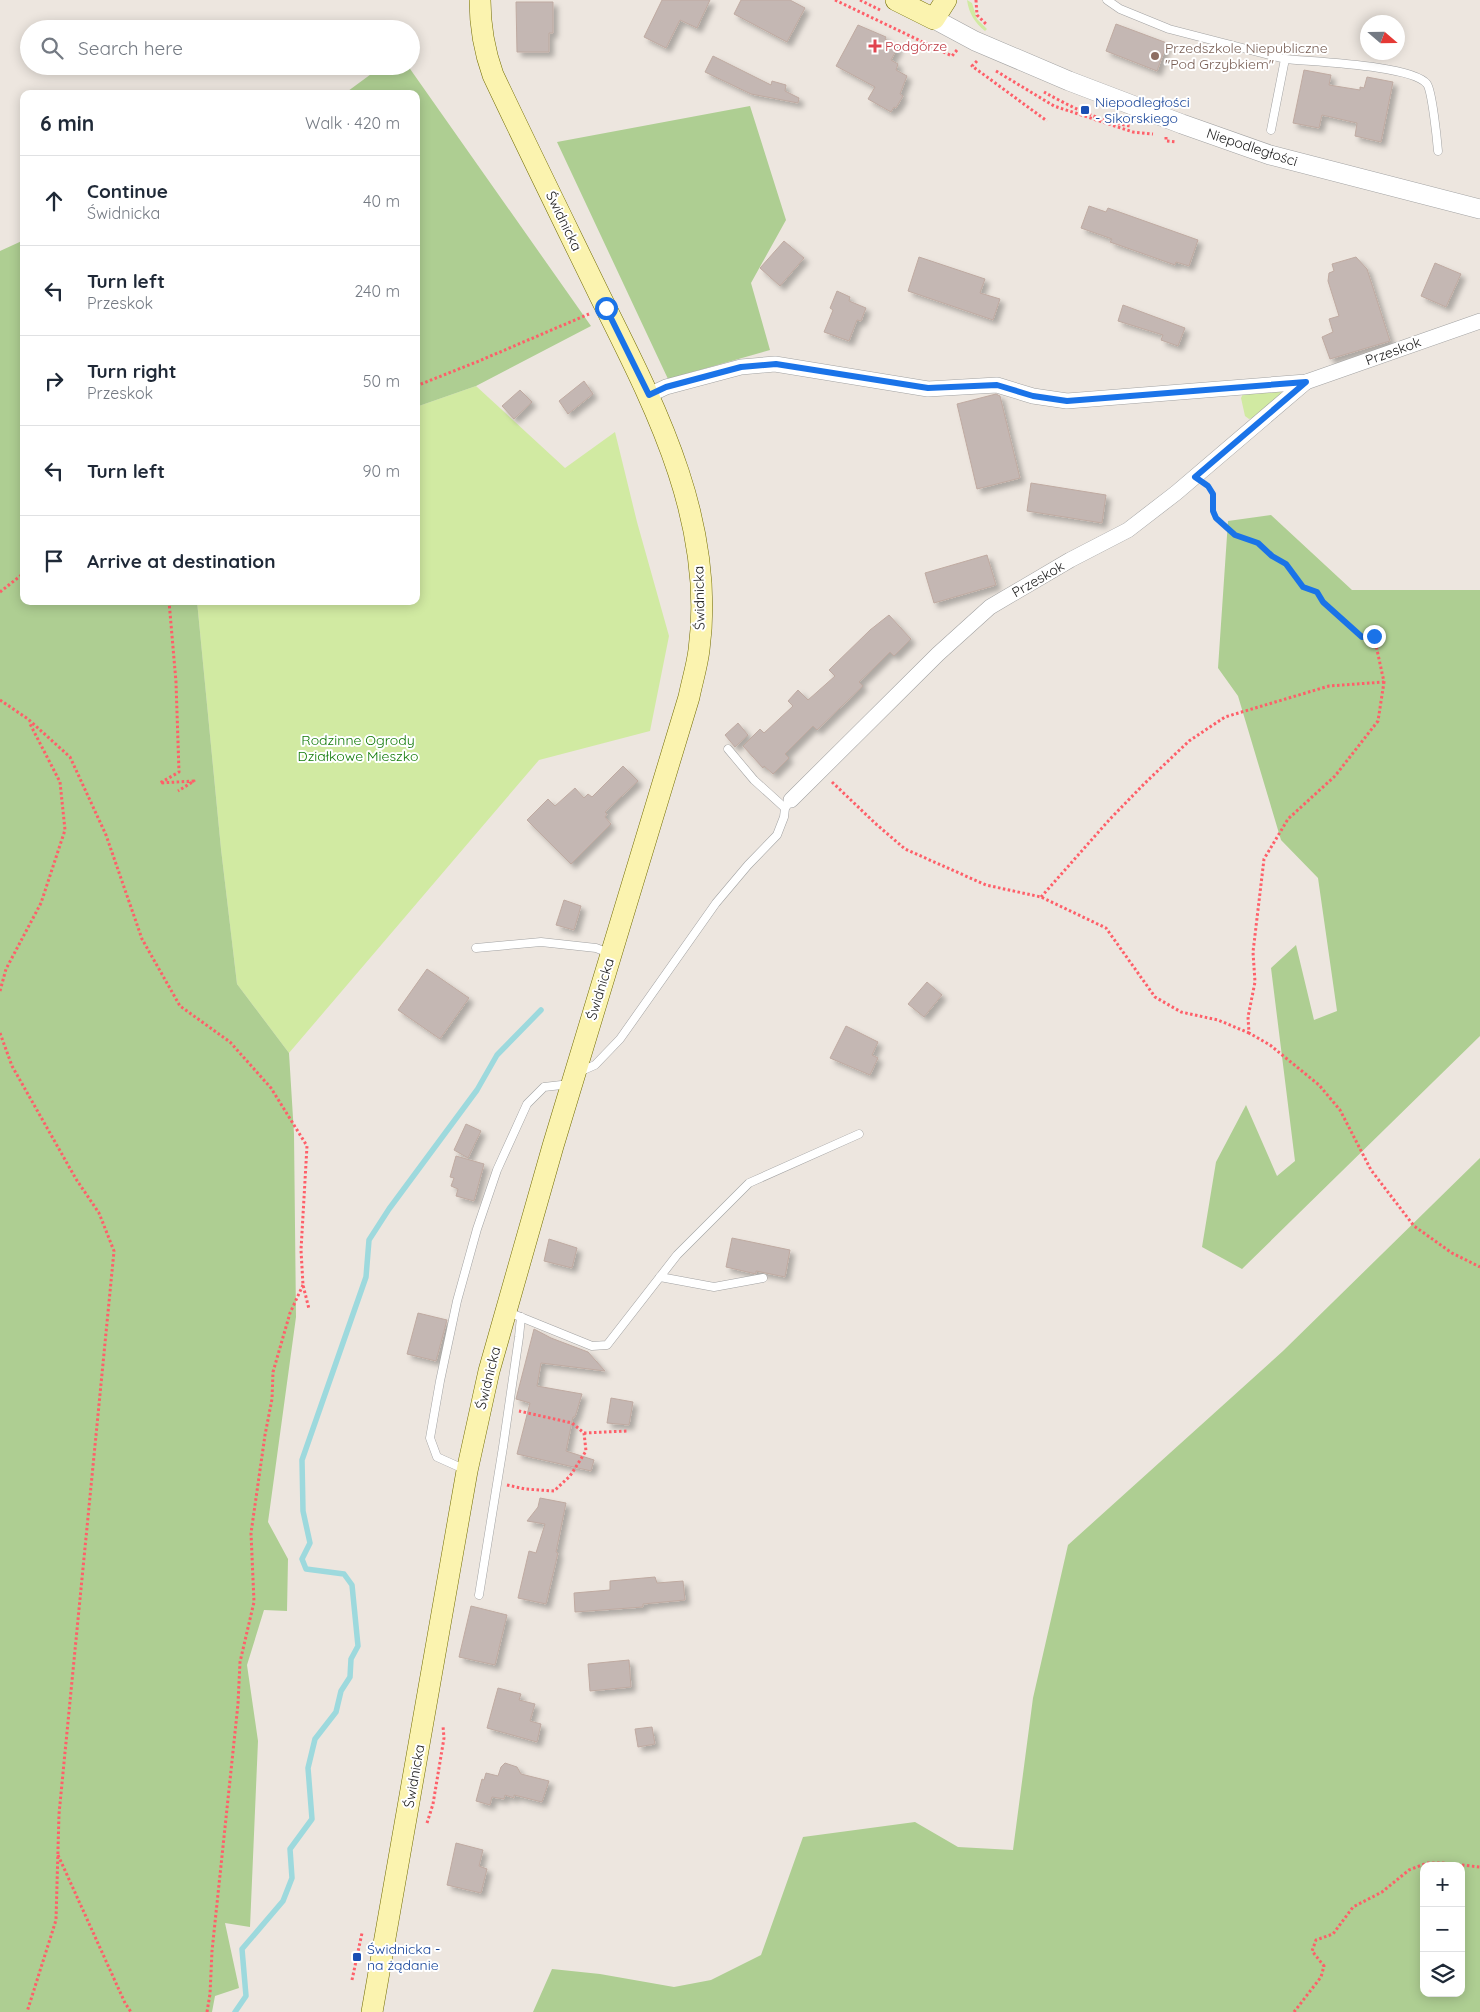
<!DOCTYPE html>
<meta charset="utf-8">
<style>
body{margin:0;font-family:Quicksand,sans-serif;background:#f6f6f7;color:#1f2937}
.controls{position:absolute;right:15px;bottom:15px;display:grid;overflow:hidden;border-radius:10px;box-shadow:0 2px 12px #0003}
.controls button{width:45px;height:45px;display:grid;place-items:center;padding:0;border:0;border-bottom:1px solid #e0e1e3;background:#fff;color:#1f2937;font:25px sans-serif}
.compass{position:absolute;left:1360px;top:15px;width:45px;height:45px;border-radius:50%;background:#fff;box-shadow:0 2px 12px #0003;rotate:110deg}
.stop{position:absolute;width:15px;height:15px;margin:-11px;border:4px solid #1a73e8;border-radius:50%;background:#fff}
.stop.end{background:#1a73e8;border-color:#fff;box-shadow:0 1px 5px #0008}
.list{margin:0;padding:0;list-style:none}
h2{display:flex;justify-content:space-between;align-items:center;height:65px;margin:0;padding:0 20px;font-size:21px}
h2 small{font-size:16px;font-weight:400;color:#747a83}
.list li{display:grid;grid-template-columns:32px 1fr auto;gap:15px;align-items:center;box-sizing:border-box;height:90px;padding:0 20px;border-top:1px solid #e0e1e3}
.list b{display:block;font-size:19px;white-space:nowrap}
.list p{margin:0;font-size:16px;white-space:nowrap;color:#747a83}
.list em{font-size:16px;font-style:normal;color:#747a83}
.icon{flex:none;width:28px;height:28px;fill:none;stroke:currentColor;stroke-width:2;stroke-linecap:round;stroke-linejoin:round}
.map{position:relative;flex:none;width:1480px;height:2012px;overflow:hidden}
.search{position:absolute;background:#fff;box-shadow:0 2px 12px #0003;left:20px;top:20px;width:400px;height:55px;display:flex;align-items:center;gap:12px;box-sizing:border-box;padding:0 18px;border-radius:28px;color:#747a83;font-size:19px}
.panel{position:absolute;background:#fff;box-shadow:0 2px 12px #0003;left:20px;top:90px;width:400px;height:515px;border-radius:10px}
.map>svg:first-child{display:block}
.grass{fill:#d1eaa2}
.forest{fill:#aece92;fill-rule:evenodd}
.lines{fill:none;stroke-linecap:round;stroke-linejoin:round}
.stream{stroke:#9dd9dd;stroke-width:5.5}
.building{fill:#c4b7b3;stroke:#bfaaa1;filter:url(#shadow)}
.service-casing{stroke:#a2a2a2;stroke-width:9}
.minor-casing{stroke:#a2a2a2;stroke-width:16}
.tertiary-casing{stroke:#a2a2a2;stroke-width:20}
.secondary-casing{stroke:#726c01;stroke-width:22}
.path{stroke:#fe5f69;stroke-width:3;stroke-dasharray:2.5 2.5;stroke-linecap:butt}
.service{stroke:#fff;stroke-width:8}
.minor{stroke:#fff;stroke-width:15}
.tertiary{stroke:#fff;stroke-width:19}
.secondary{stroke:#fbf3af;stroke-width:21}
.route{stroke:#1a73e8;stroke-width:6}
.health-dot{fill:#e0444e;stroke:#fff;stroke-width:2}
.education-dot{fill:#8d6e63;stroke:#fff;stroke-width:2}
.transit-dot{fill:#1a4fb4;stroke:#fff;stroke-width:2}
.labels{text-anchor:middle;stroke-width:4;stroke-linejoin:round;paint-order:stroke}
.health-label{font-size:14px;fill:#be3a42;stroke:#fff;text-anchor:start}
.education-label{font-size:14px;fill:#785e54;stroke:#fff;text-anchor:start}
.transit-label{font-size:14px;fill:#164399;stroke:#fff;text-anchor:start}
.street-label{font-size:14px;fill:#1b1b1b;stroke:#fff}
.park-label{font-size:14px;fill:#117a08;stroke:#fff}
</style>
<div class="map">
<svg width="1480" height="2012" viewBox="0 0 1480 2012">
<defs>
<filter id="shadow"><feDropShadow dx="4.5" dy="4.5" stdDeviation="2.5" flood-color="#0004"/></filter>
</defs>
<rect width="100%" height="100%" fill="#ede6df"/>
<g class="grass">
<path d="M967,0L972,3L977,19L987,29L985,31C975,23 969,14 967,0Z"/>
<polygon points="476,386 565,468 615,432 637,522 669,636 650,731 539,760 289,1053 237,984 221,849 197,601 416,601 416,407"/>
<polygon points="1279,390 1282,394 1255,417 1249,419 1245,416 1241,398 1243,394"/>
</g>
<g class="forest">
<polygon points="382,66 408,66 591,326 476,386 416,407 416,94 344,94"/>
<polygon points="750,106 786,220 751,283 770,350 668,379 557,142"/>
<polygon points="24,240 24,601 197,601 221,849 237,984 289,1053 294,1134 296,1317 268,1522 288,1559 287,1611 264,1610 247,1665 258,1741 250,1927 225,1923 239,1988 215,1996 212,2012 0,2012 0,251"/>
<polygon points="1271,515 1352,590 1480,590 1480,1036 1242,1269 1202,1247 1216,1162 1246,1105 1277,1176 1295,1161 1271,968 1296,945 1314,1020 1337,1011 1318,878 1281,840 1238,696 1218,668 1228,521"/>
<path d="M1480,1158V2012H533L552,1969L600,1974L674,1987L711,1980L761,1955L803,1837L915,1822L958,1847L1013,1850L1033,1698L1068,1545L1283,1351ZM1424,1866H1461V1993H1424Z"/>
</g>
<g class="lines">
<polyline class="stream" points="235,2012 246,1996 242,1949 283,1901 292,1878 290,1849 312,1819 308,1768 315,1739 336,1712 341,1691 350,1677 351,1659 358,1646 352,1585 344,1574 306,1569 302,1559 310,1543 303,1511 302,1460 366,1277 369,1240 389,1209 477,1090 497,1055 541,1010"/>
</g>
<g class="building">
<polygon points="662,0 710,0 697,28 680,20 666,48 644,37"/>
<polygon points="741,0 790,0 805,8 787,42 734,14"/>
<polygon points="516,2 553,2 553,33 549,33 549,52 517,52"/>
<polygon points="1116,24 1167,43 1157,71 1106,51"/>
<polygon points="858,25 886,37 885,39 898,47 891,60 898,64 896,70 907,76 900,94 903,96 896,108 894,107 891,112 868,99 875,87 836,66"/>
<polygon points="713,56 771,85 772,81 786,85 785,91 799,98 798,103 751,94 705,72"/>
<polygon points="1304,70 1331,75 1329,85 1360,90 1360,87 1364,88 1367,77 1393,82 1381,142 1355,136 1357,123 1322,115 1319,128 1293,123"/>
<polygon points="1089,206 1106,212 1108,208 1198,240 1189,266 1176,262 1175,265 1130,249 1110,242 1112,239 1081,228"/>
<polygon points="784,241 804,258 780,286 760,268"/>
<polygon points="919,257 985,279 980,293 1000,299 993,320 908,291"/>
<polygon points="1356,257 1367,269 1390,341 1330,359 1322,337 1333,332 1329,319 1339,316 1328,281 1329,273 1334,271 1332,264"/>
<polygon points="1435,263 1461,274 1446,307 1421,296"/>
<polygon points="837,291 850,297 849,301 866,308 861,321 857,320 849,341 824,332 833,310 830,308"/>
<polygon points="1123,305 1185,328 1178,346 1161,340 1163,335 1118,321"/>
<polygon points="584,381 593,394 568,414 559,401"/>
<polygon points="520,390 532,402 514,419 502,406"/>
<polygon points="996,394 1000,396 1020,478 977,489 957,404"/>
<polygon points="1031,483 1106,495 1102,523 1027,511"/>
<polygon points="987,555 996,585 934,603 925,573"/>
<polygon points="889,615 911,639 894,656 890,652 873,669 859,682 863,686 817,730 813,726 785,754 789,758 773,774 764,766 763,768 743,746 760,729 764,733 793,706 788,701 798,690 808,700 835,676 829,670 870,630"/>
<polygon points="738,723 748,735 735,747 725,735"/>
<polygon points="623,766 638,781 605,812 607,814 605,817 611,824 571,864 527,820 548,799 555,806 575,788 584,798 588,794 592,797"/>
<polygon points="564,900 581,906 574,930 556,925"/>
<polygon points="427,969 469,998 440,1039 398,1010"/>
<polygon points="927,982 942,995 924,1017 908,1004"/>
<polygon points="846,1026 878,1042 872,1055 878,1058 870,1075 830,1058"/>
<polygon points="466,1124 481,1131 468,1158 454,1150"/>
<polygon points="456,1156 484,1164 474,1201 456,1196 458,1189 451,1186 454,1178 450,1177"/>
<polygon points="732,1238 790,1250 785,1277 756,1271 756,1274 726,1267"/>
<polygon points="549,1239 577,1248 572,1268 544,1261"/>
<polygon points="418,1313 447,1320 436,1361 407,1354"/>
<polygon points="534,1329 551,1338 588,1352 605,1371 541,1363 537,1386 582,1394 575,1417 573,1417 566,1451 594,1460 591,1471 517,1454 530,1403 516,1399"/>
<polygon points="611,1398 633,1402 629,1425 607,1423"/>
<polygon points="540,1498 566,1503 556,1552 558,1553 546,1604 518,1598 529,1551 536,1553 545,1524 527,1521 538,1507"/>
<polygon points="655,1577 657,1583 683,1581 685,1600 643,1604 643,1607 575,1612 574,1593 610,1590 610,1581"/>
<polygon points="471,1606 507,1615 495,1665 459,1657"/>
<polygon points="629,1660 631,1687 590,1691 588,1664"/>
<polygon points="498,1688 521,1694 519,1700 535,1704 530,1721 541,1724 537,1742 487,1728"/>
<polygon points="652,1727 655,1744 638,1747 635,1729"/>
<polygon points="505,1763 517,1767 521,1774 549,1781 542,1802 514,1795 514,1798 505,1795 504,1799 492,1797 490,1805 476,1801 482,1779 484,1780 486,1773 498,1776 501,1767"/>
<polygon points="456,1843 483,1850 479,1866 487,1869 481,1893 447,1885"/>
</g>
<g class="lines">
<defs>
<g id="service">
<polyline points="1107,0 1120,9 1169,29 1285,59 1271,130"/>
<path d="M1285,59C1312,62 1412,65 1427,84C1432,91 1437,139 1438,151"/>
<polyline points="728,749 754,780 785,808"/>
<polyline points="476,948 541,942 596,948 609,953"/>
<polyline points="579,1072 595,1065 620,1039 716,903 748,865 777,835 784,817 785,808 791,800"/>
<polyline points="660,1277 714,1287 763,1278"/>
<polyline points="508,1312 592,1346 607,1345 677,1255 749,1183 859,1134"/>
<polyline points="466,1470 437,1457 430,1438 440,1381 457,1301 477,1229 497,1170 527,1104 544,1087 570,1084"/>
<polyline points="479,1595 503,1447 519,1337 521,1317"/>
</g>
<g id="minor">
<polyline points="649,395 666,387 741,367 775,364 928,389 997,385 1033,396 1067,401 1306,382 1480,321"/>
<polyline points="791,800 938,654 990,607 1070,560 1128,530 1176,493 1306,382"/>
</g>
<polyline id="tertiary" points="934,19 975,41 1069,81 1182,124 1270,155 1480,209"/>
<g id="secondary">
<polyline points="896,0 934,19 946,0"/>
<path d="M372,2012L467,1471L489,1371L553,1146L689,697C692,682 697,666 699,650C716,522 655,406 600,296C564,222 528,149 493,75C484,50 480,27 480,0"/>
</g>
</defs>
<use href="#service" class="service-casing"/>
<use href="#minor" class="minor-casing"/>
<use href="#tertiary" class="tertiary-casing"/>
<use href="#secondary" class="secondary-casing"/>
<g class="path">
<polyline points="835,0 952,56 957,50"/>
<polyline points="860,0 880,10"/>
<polyline points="976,0 977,15 987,25"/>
<polyline points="977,61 972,66 1047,121"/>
<polyline points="996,71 1054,106 1133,132 1153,134"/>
<path d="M1044,92C1069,106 1103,123 1131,126"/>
<polyline points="1166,137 1166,141 1176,142"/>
<polyline points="416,386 479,361 589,314"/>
<polyline points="1208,486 1213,494 1213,511 1216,518 1235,535 1258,543 1272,556 1286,564 1303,587 1317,592 1323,602 1362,637 1374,636 1384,682 1378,721 1335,776 1288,819 1264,859 1253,952 1255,982 1248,1017 1249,1033 1270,1045 1319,1085 1340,1110 1371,1170 1414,1226 1452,1253 1480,1267"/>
<polyline points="0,592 24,573"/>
<polyline points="169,601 176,682 179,772 160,783 194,781 178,791"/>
<polyline points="0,700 28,719 70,757 106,835 142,939 180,1006 230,1042 271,1088 307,1146 301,1250 303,1285 309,1309"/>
<polyline points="832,782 876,824 905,849 986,885 1041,897 1106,928 1155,997 1181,1012 1218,1020 1249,1033"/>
<polyline points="1041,897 1110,819 1145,783 1189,741 1225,717 1329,686 1384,682"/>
<polyline points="0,991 6,969 41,903 65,830 60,782 29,722"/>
<polyline points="0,1033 12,1066 76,1179 99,1213 114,1251 59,1814 56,1920 27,2012"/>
<polyline points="584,1433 627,1431"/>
<polyline points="507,1485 525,1489 554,1491 570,1476 586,1451 584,1433 572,1423 519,1411"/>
<polyline points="427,1823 433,1804 444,1738 443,1726"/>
<polyline points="58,1855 125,2003 131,2012"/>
<polyline points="352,1980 362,1933"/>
<polyline points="207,2012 210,1994 212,1951 238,1704 240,1662 254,1602 251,1533 265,1435 272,1399 273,1372 290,1313 303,1285"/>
<polyline points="1294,2012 1321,1977 1324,1966 1312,1951 1316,1940 1333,1934 1353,1907 1382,1892 1409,1870 1427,1863 1443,1863 1480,1867"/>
</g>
<use href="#service" class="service"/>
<use href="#minor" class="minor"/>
<use href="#tertiary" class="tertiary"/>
<use href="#secondary" class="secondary"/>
</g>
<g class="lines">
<polyline class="route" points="606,308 649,395 666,387 741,367 776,364 928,388 997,385 1033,396 1067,401 1306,382 1195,477 1208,486 1213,494 1213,511 1216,518 1235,535 1258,543 1272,556 1286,564 1303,587 1317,592 1323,602 1362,637 1374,636"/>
</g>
<path class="health-dot" d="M872.5 38.5h5v5h5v5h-5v5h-5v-5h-5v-5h5z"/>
<circle class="education-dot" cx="1155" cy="56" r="5"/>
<g class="transit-dot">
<rect x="1080" y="105" width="10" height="10" rx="2.5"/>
<rect x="352" y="1952" width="10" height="10" rx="2.5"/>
</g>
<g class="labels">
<g class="health-label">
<text x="885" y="51">Podgórze</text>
</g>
<g class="education-label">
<text x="1165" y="53">Przedszkole Niepubliczne<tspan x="1165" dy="16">"Pod Grzybkiem"</tspan></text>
</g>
<g class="transit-label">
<text x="1095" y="107">Niepodległości<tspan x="1095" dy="16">- Sikorskiego</tspan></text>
<text x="367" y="1954">Świdnicka -<tspan x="367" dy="16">na żądanie</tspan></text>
</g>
<g class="street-label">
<text transform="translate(1252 147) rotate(18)" y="5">Niepodległości</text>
<text transform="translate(564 221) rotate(64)" y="5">Świdnicka</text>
<text transform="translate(1393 351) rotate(-20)" y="5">Przeskok</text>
<text transform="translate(1038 579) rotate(-30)" y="5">Przeskok</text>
<text transform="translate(699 598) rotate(-91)" y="5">Świdnicka</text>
<text transform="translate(600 989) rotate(-73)" y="5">Świdnicka</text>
<text transform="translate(488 1378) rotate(-76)" y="5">Świdnicka</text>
<text transform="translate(414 1776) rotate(-80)" y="5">Świdnicka</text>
</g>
<g class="park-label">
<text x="358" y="745">Rodzinne Ogrody<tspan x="358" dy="16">Działkowe Mieszko</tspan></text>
</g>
</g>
</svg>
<div class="controls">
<button>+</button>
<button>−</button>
<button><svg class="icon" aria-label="layers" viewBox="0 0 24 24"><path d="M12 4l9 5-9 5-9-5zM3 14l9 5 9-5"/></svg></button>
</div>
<svg class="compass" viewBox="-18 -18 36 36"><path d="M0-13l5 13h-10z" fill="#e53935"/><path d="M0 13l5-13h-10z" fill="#747a83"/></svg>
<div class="stop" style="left:606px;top:308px"></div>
<div class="stop end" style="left:1374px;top:636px"></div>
<div class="search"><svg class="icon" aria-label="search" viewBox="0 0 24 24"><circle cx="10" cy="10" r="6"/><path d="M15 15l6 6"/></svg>Search here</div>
<section class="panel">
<h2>6 min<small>Walk · 420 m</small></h2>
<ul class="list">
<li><svg class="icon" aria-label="ahead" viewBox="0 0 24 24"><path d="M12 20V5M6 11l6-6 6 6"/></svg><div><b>Continue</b><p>Świdnicka</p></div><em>40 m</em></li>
<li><svg class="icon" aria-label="left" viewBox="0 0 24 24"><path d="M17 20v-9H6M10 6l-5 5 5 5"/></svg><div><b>Turn left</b><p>Przeskok</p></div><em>240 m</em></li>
<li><svg class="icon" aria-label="right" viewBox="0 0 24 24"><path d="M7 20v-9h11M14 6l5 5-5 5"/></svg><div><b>Turn right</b><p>Przeskok</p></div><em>50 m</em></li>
<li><svg class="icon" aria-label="left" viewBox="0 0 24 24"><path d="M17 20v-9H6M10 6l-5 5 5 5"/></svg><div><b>Turn left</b></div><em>90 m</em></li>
<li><svg class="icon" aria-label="arrive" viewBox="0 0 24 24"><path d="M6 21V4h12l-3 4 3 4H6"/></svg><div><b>Arrive at destination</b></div></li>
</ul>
</section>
</div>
